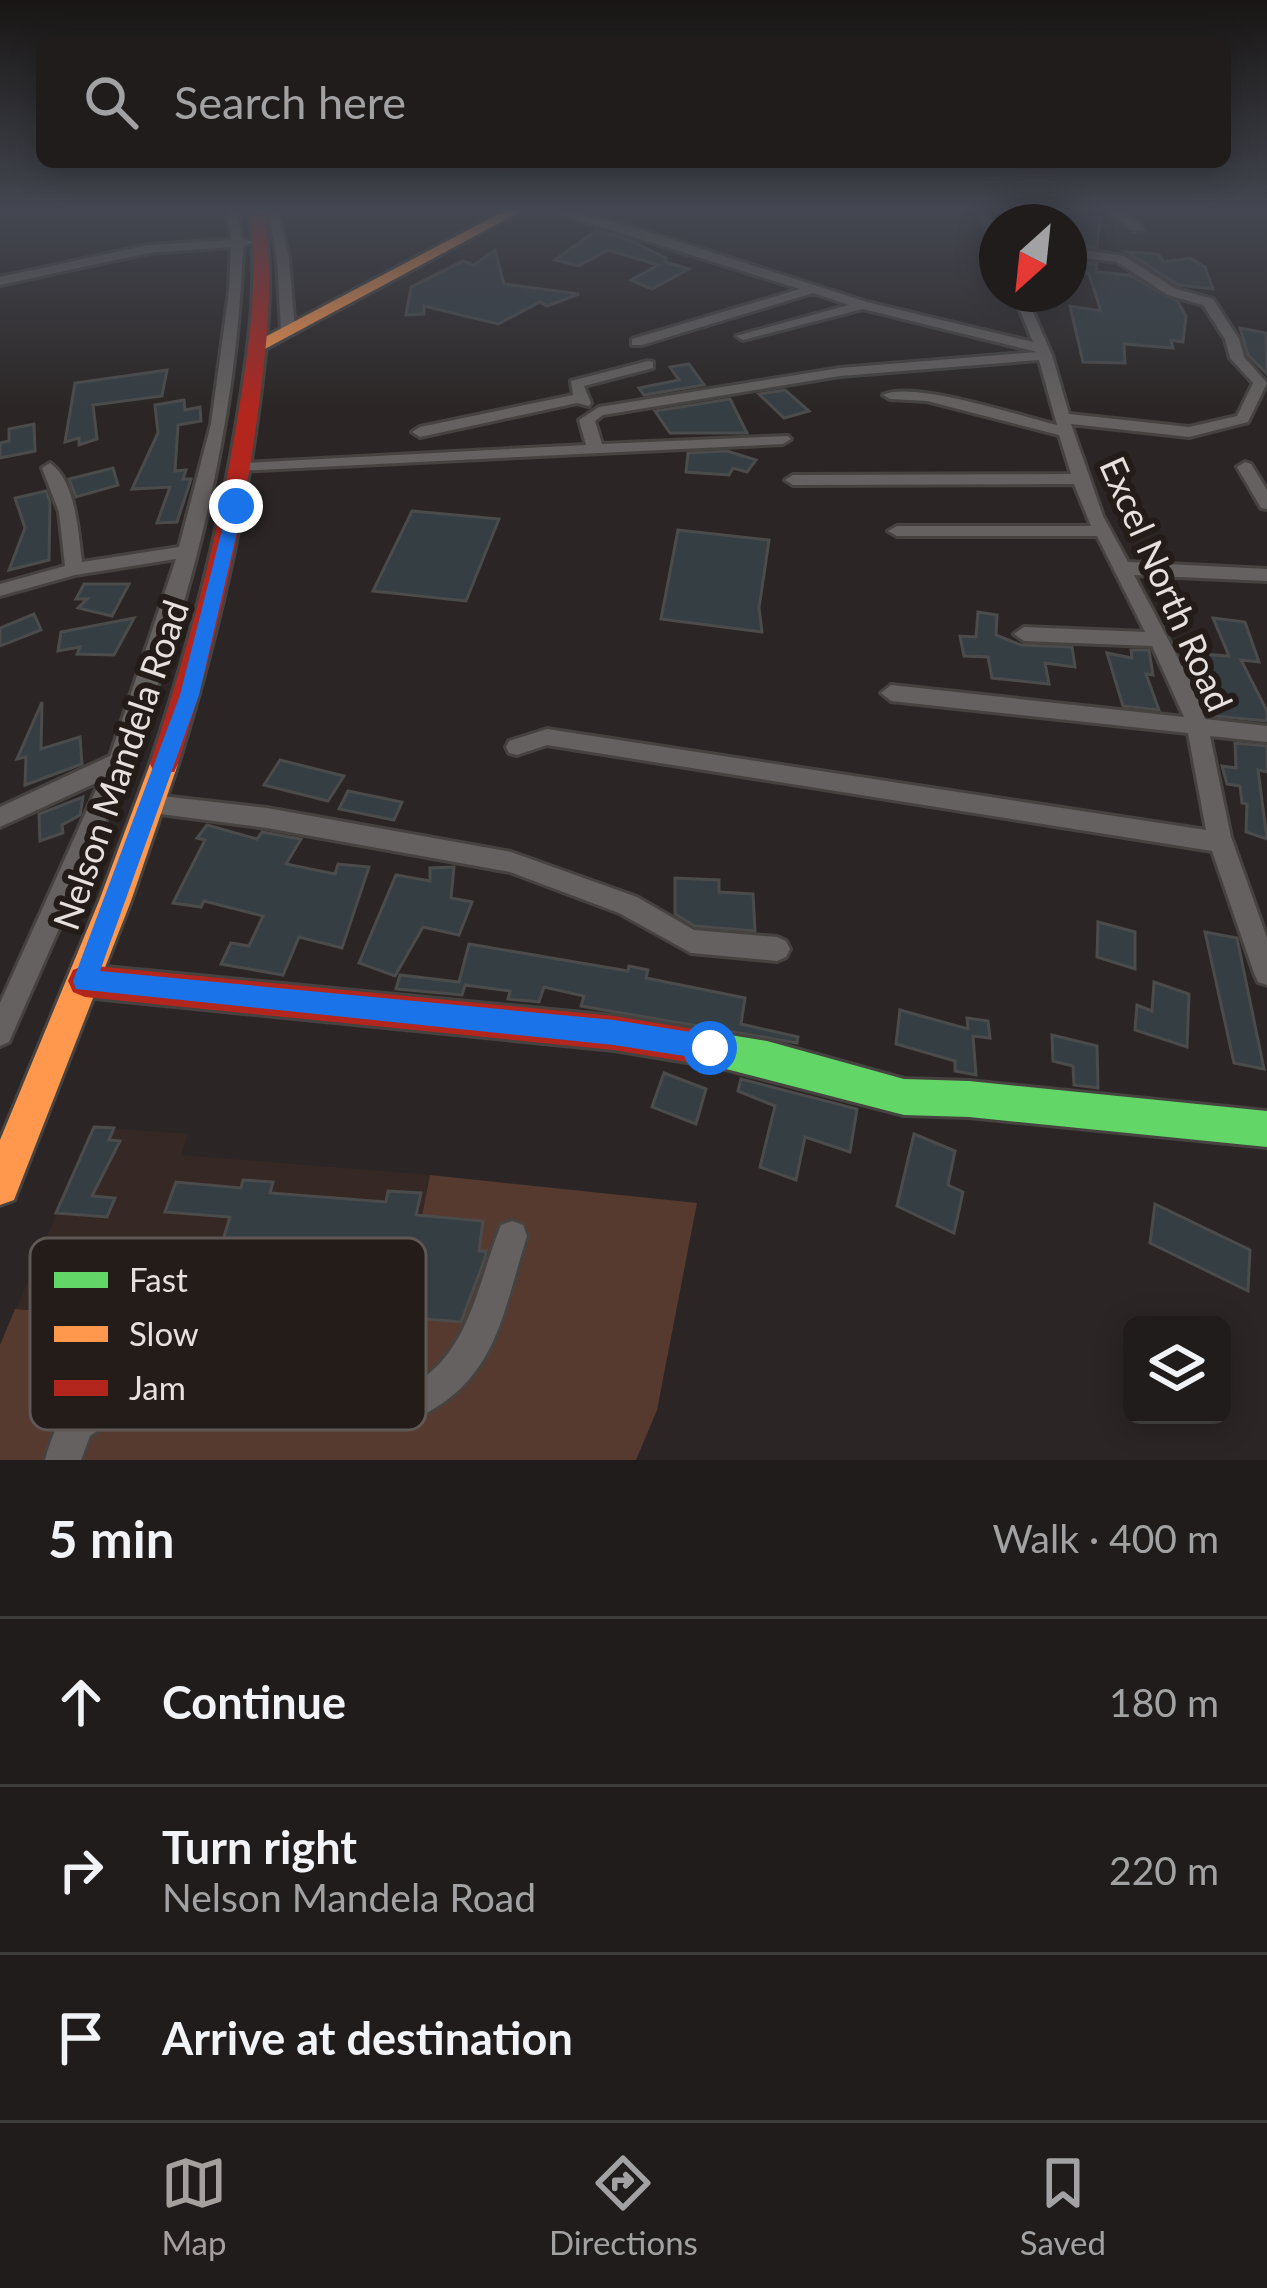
<!DOCTYPE html>
<meta charset="utf-8">
<style>
body{margin:0;font-family:Lato,sans-serif;background:#2d2929;color:#f1f3f6}
.controls{position:absolute;right:36px;bottom:36px;display:grid;overflow:hidden;border-radius:18px;box-shadow:0 6px 30px #0003}
.controls button{width:108px;height:108px;display:grid;place-items:center;padding:0;border:0;border-bottom:3px solid #3d3a3b;background:#201c1c;color:#f1f3f6;font:60px sans-serif}
.compass{position:absolute;left:979px;top:204px;width:108px;height:108px;border-radius:50%;background:#201c1c;box-shadow:0 6px 30px #0003;rotate:207deg}
.stop{position:absolute;width:36px;height:36px;margin:-27px;border:9px solid #1a73e8;border-radius:50%;background:#fff}
.stop.end{background:#1a73e8;border-color:#fff;box-shadow:0 3px 12px #0008}
.list{margin:0;padding:0;list-style:none}
h2{display:flex;justify-content:space-between;align-items:center;height:156px;margin:0;padding:0 48px;font-size:51px}
h2 small{font-size:39px;font-weight:400;color:#a2a1a3}
.list li{display:grid;grid-template-columns:78px 1fr auto;gap:36px;align-items:center;box-sizing:border-box;height:168px;padding:0 48px;border-top:3px solid #3d3a3b}
.list b{display:block;font-size:45px;white-space:nowrap}
.list p{margin:0;font-size:39px;white-space:nowrap;color:#a2a1a3}
.list em{font-size:39px;font-style:normal;color:#a2a1a3}
.icon{flex:none;width:66px;height:66px;fill:none;stroke:currentColor;stroke-width:2;stroke-linecap:round;stroke-linejoin:round}
.map{position:relative;flex:none;width:1267px;height:1460px;overflow:hidden}
.search{position:absolute;background:#201c1c;box-shadow:0 6px 30px #0003;left:36px;right:36px;top:36px;height:132px;display:flex;align-items:center;gap:30px;box-sizing:border-box;padding:0 42px;border-radius:18px;color:#a2a1a3;font-size:45px}
.sheet{height:660px;background:#201c1c}
nav{display:flex;justify-content:space-around;align-items:center;box-sizing:border-box;height:168px;border-top:3px solid #3d3a3b;background:#201c1c;font-size:33px;color:#a2a1a3}
nav a{display:grid;justify-items:center;gap:6px}
nav .on{color:#a59f9d}
.map>svg:first-child{display:block}
.built{fill:#362925}
.green{fill:#563a30}
.building{fill:#353e42;stroke:#4b4b4b;stroke-width:3;fill-rule:evenodd}
.lines{fill:none;stroke-linecap:round;stroke-linejoin:round}
.street-casing{stroke:#454240;stroke-width:6}
.fast-casing{stroke:#454240;stroke-width:6}
.slow-casing{stroke:#454240;stroke-width:6}
.jam-casing{stroke:#454240;stroke-width:6}
.street{fill:#656160;fill-rule:evenodd}
.fast{fill:#63d668;fill-rule:evenodd}
.slow{fill:#ff974d;fill-rule:evenodd}
.jam{fill:#b3261e;fill-rule:evenodd}
.route{fill:#1a73e8}
.labels{text-anchor:middle;stroke-width:12;stroke-linejoin:round;paint-order:stroke}
.street-label{font-size:36px;fill:#e6e0de;stroke:#231c19}
.key{fill:#231c19;stroke:#5e5754;stroke-width:3}
.key-label{font-size:33px;fill:#e6e0de}
</style>
<div class="map">
<svg width="1267" height="1460" viewBox="0 0 1267 1460">
<rect width="100%" height="100%" fill="#2b2625"/>
<polygon class="built" points="94,1127 188,1134 181,1155 430,1175 397,1343 16,1309"/>
<polygon class="green" points="430,1175 697,1203 657,1410 636,1460 0,1460 0,1345 15,1309 397,1343"/>
<g class="building">
<polygon points="1069,213 1100,218 1097,248 1069,244"/>
<polygon points="597,230 632,241 666,258 665,262 689,269 652,289 631,280 658,265 608,250 579,266 555,260"/>
<polygon points="495,250 504,284 579,294 547,306 540,302 498,324 424,306 424,314 406,315 411,287 463,261 474,265"/>
<polygon points="1127,252 1158,254 1164,262 1190,258 1205,267 1213,289 1178,285"/>
<polygon points="1069,261 1097,264 1096,272 1129,275 1178,302 1186,316 1183,342 1171,340 1173,348 1124,344 1125,363 1083,362 1070,306 1101,311 1089,274 1069,266"/>
<polygon points="1240,328 1266,333 1267,374 1248,355"/>
<polygon points="689,364 704,385 644,395 639,388 679,380 670,367"/>
<polygon points="167,370 162,396 93,405 97,439 79,445 79,438 65,442 75,383"/>
<polygon points="785,390 809,411 784,418 759,394"/>
<polygon points="730,399 747,433 670,433 655,411"/>
<polygon points="184,400 185,410 200,407 201,421 178,425 175,471 186,470 183,479 191,479 177,522 157,523 170,487 132,489 158,433 155,405"/>
<polygon points="34,424 35,451 0,458 0,443 9,441 9,429"/>
<polygon points="727,451 756,460 747,472 733,468 729,475 686,472 688,453"/>
<polygon points="113,468 118,485 76,497 69,479"/>
<polygon points="46,491 50,502 49,560 9,570 25,528 15,498"/>
<polygon points="412,511 499,519 466,601 373,591"/>
<polygon points="678,530 769,540 759,608 762,632 661,619"/>
<polygon points="84,584 129,584 112,616 78,608 87,599 76,599"/>
<polygon points="978,612 997,615 996,635 1021,645 1072,647 1075,667 1045,663 1049,684 992,678 988,657 964,656 960,636 976,637"/>
<polygon points="34,614 41,630 0,646 0,628"/>
<polygon points="134,618 114,655 77,654 80,647 58,651 61,632"/>
<polygon points="1213,618 1245,622 1259,662 1241,660 1267,711 1267,721 1215,716 1211,698 1187,653 1229,656"/>
<polygon points="1131,650 1149,650 1153,675 1146,674 1159,710 1123,706 1107,653 1132,658"/>
<polygon points="42,702 41,749 80,737 82,764 25,785 26,757 17,759"/>
<polygon points="1235,743 1267,746 1267,772 1258,770 1267,839 1246,832 1247,804 1242,803 1240,786 1227,784 1222,766 1236,768"/>
<polygon points="280,760 344,776 328,801 264,785"/>
<polygon points="348,791 402,802 394,820 339,809"/>
<polygon points="83,797 80,815 62,825 63,833 40,841 39,814"/>
<polygon points="207,825 257,839 262,832 301,839 286,864 335,874 338,864 369,867 342,948 299,937 283,975 221,964 231,943 249,946 263,916 204,901 201,907 173,903 205,840 197,838"/>
<polygon points="454,867 451,898 472,902 459,935 423,927 395,976 359,963 396,875 430,881 430,868"/>
<polygon points="675,878 719,880 719,892 753,894 755,931 695,926 675,914"/>
<polygon points="1098,922 1135,932 1135,969 1097,957"/>
<polygon points="1205,932 1237,938 1264,1069 1234,1063"/>
<polygon points="469,944 628,971 629,966 648,970 646,978 745,998 741,1024 798,1037 797,1043 581,1006 584,996 544,987 539,1002 508,999 510,991 465,985 462,995 396,989 400,975 459,982"/>
<polygon points="1154,982 1189,994 1187,1047 1135,1030 1137,1005 1152,1011"/>
<polygon points="900,1010 968,1029 967,1018 988,1021 990,1038 973,1036 976,1075 955,1071 955,1061 896,1044"/>
<polygon points="1052,1035 1097,1046 1098,1088 1074,1085 1073,1066 1053,1061"/>
<polygon points="664,1073 706,1089 696,1124 652,1107"/>
<polygon points="741,1079 857,1109 850,1152 805,1137 796,1180 760,1167 775,1106 738,1091"/>
<polygon points="94,1127 114,1128 109,1140 120,1141 92,1196 115,1198 107,1217 56,1213"/>
<polygon points="914,1134 955,1151 948,1185 963,1192 954,1233 897,1206"/>
<path d="M243,1180L273,1182L270,1193L386,1202L388,1191L421,1193L416,1215L483,1221L479,1251H486L485,1258L461,1322L396,1316L393,1334L206,1317L229,1240H223L230,1217L165,1212L176,1182L241,1188ZM267,1244L379,1254L371,1292L256,1282Z"/>
<polygon points="1155,1204 1250,1250 1248,1291 1150,1243"/>
</g>
<g class="lines">
<defs>
<g id="street">
<path d="M227,209H237L242,239L254,242L243,246C237,422 193,600 129,764C92,858 49,950 9,1042L0,1046V1003L100,781L0,827V807L110,756L176,559L75,575L0,596V584L65,566L59,512L42,468L50,463C76,481 78,532 82,562L179,547L211,424L229,291L231,247L148,253L0,285V277L148,245L231,240Z"/>
<polygon points="268,209 278,209 289,259 295,330 288,334 281,330 277,259"/>
<path d="M544,209H561L655,234L867,302L1033,342L1013,294H1025L1052,355L1069,414L1189,427L1237,416L1253,383L1230,358L1225,339L1203,305L1168,295L1117,262L1069,256V248L1124,256L1176,289L1213,299L1239,339L1244,357L1267,383L1248,422L1189,437L1071,424L1103,516L1128,562L1267,569V581L1134,575L1194,688L1205,719L1267,726V742L1210,736L1231,837L1267,938V985L1258,982L1254,973L1212,851L547,745L517,755L509,753L506,747L509,741L547,729L1206,830L1188,733L891,701L881,693L891,685L1184,717L1152,646L1024,641L1014,634L1024,627L1145,632L1097,536H897L888,531L897,526H1091L1074,484L793,485L785,480L793,475L1071,474L1059,435L927,401L890,399L883,395C911,380 1021,416 1057,425L1039,360L840,376L603,415L595,421L602,444L788,436L791,439L783,444L237,471L235,468L243,463L586,445L579,420L599,407L840,368L1037,352L863,309L743,340L736,336L849,305L813,293L642,345H632V339L800,289Z"/>
<polygon points="977,209 987,209 997,230 997,246 991,243"/>
<polygon points="1108,209 1126,210 1144,229 1134,231"/>
<polygon points="648,361 653,362 653,368 584,386 591,403 589,406 577,403 420,437 412,432 420,427 573,395 571,381"/>
<polygon points="1245,462 1251,464 1267,490 1267,509 1261,508 1237,467"/>
<polygon points="153,795 267,808 511,852 637,897 694,930 777,937 786,941 790,949 786,957 777,961 691,953 619,913 510,872 267,828 153,813 145,811 142,804 145,797"/>
<path d="M512,1221L523,1225L527,1236C500,1322 496,1386 404,1424L112,1420L90,1436L81,1460H45C57,1416 70,1403 111,1386L403,1390C470,1359 476,1286 501,1225Z"/>
</g>
<polygon id="fast" points="699,1030 767,1041 904,1079 969,1081 1267,1111 1267,1147 969,1117 904,1115 687,1059 682,1047 687,1035"/>
<g id="slow">
<polygon points="508,209 525,209 263,350 248,346"/>
<polygon points="164,753 174,756 178,764 131,901 14,1200 0,1205 0,1140 99,901 150,764 154,756"/>
</g>
<g id="jam">
<path d="M249,209H263C275,277 267,344 258,412C242,532 214,649 178,764L174,772H154L150,764C189,648 220,530 239,409C250,342 259,276 249,209Z"/>
<polygon points="85,965 614,1016 699,1030 711,1035 716,1047 711,1059 699,1064 614,1050 85,997 73,992 68,981 73,970"/>
</g>
</defs>
<use href="#street" class="street-casing"/>
<use href="#fast" class="fast-casing"/>
<use href="#slow" class="slow-casing"/>
<use href="#jam" class="jam-casing"/>
<use href="#street" class="street"/>
<use href="#fast" class="fast"/>
<use href="#slow" class="slow"/>
<use href="#jam" class="jam"/>
</g>
<linearGradient id="sky" x2="0" y2="1"><stop stop-color="#181514"/><stop offset="0.51" stop-color="#444751"/><stop offset="1" stop-color="#444751" stop-opacity="0"/></linearGradient>
<rect width="1267" height="413" fill="url(#sky)"/>
<polygon class="route" points="236,502 243,506 199,695 100,971 614,1020 710,1035 718,1039 722,1048 718,1056 710,1060 614,1045 76,989 73,981 180,695 228,506"/>
<g class="labels">
<g class="street-label">
<text transform="translate(1166 584) rotate(66)" y="13">Excel North Road</text>
<text transform="translate(121 765) rotate(-71)" y="13">Nelson Mandela Road</text>
</g>
</g>
<rect x="30" y="1238" width="396" height="192" rx="18" class="key"/>
<rect x="54" y="1272" width="54" height="16" fill="#63d668"/>
<rect x="54" y="1326" width="54" height="16" fill="#ff974d"/>
<rect x="54" y="1380" width="54" height="16" fill="#b3261e"/>
<g class="key-label">
<text x="129" y="1292">Fast</text>
<text x="129" y="1346">Slow</text>
<text x="129" y="1400">Jam</text>
</g>
</svg>
<div class="controls">
<button><svg class="icon" aria-label="layers" viewBox="0 0 24 24"><path d="M12 4l9 5-9 5-9-5zM3 14l9 5 9-5"/></svg></button>
</div>
<svg class="compass" viewBox="-18 -18 36 36"><path d="M0-13l5 13h-10z" fill="#e53935"/><path d="M0 13l5-13h-10z" fill="#a2a1a3"/></svg>
<div class="stop" style="left:710px;top:1048px"></div>
<div class="stop end" style="left:236px;top:506px"></div>
<div class="search"><svg class="icon" aria-label="search" viewBox="0 0 24 24"><circle cx="10" cy="10" r="6"/><path d="M15 15l6 6"/></svg>Search here</div>
</div>
<section class="sheet">
<h2>5 min<small>Walk · 400 m</small></h2>
<ul class="list">
<li><svg class="icon" aria-label="ahead" viewBox="0 0 24 24"><path d="M12 20V5M6 11l6-6 6 6"/></svg><div><b>Continue</b></div><em>180 m</em></li>
<li><svg class="icon" aria-label="right" viewBox="0 0 24 24"><path d="M7 20v-9h11M14 6l5 5-5 5"/></svg><div><b>Turn right</b><p>Nelson Mandela Road</p></div><em>220 m</em></li>
<li><svg class="icon" aria-label="arrive" viewBox="0 0 24 24"><path d="M6 21V4h12l-3 4 3 4H6"/></svg><div><b>Arrive at destination</b></div></li>
</ul>
</section>
<nav>
<a class="on"><svg class="icon" aria-label="map" viewBox="0 0 24 24"><path d="M3 6l6-2 6 2 6-2v14l-6 2-6-2-6 2zM9 4v14M15 6v14"/></svg>Map</a>
<a><svg class="icon" aria-label="directions" viewBox="0 0 24 24"><path d="M12 3l9 9-9 9-9-9zM9 14v-3h6M13 9l2 2-2 2"/></svg>Directions</a>
<a><svg class="icon" aria-label="saved" viewBox="0 0 24 24"><path d="M7 4h10v16l-5-4-5 4z"/></svg>Saved</a>
</nav>
